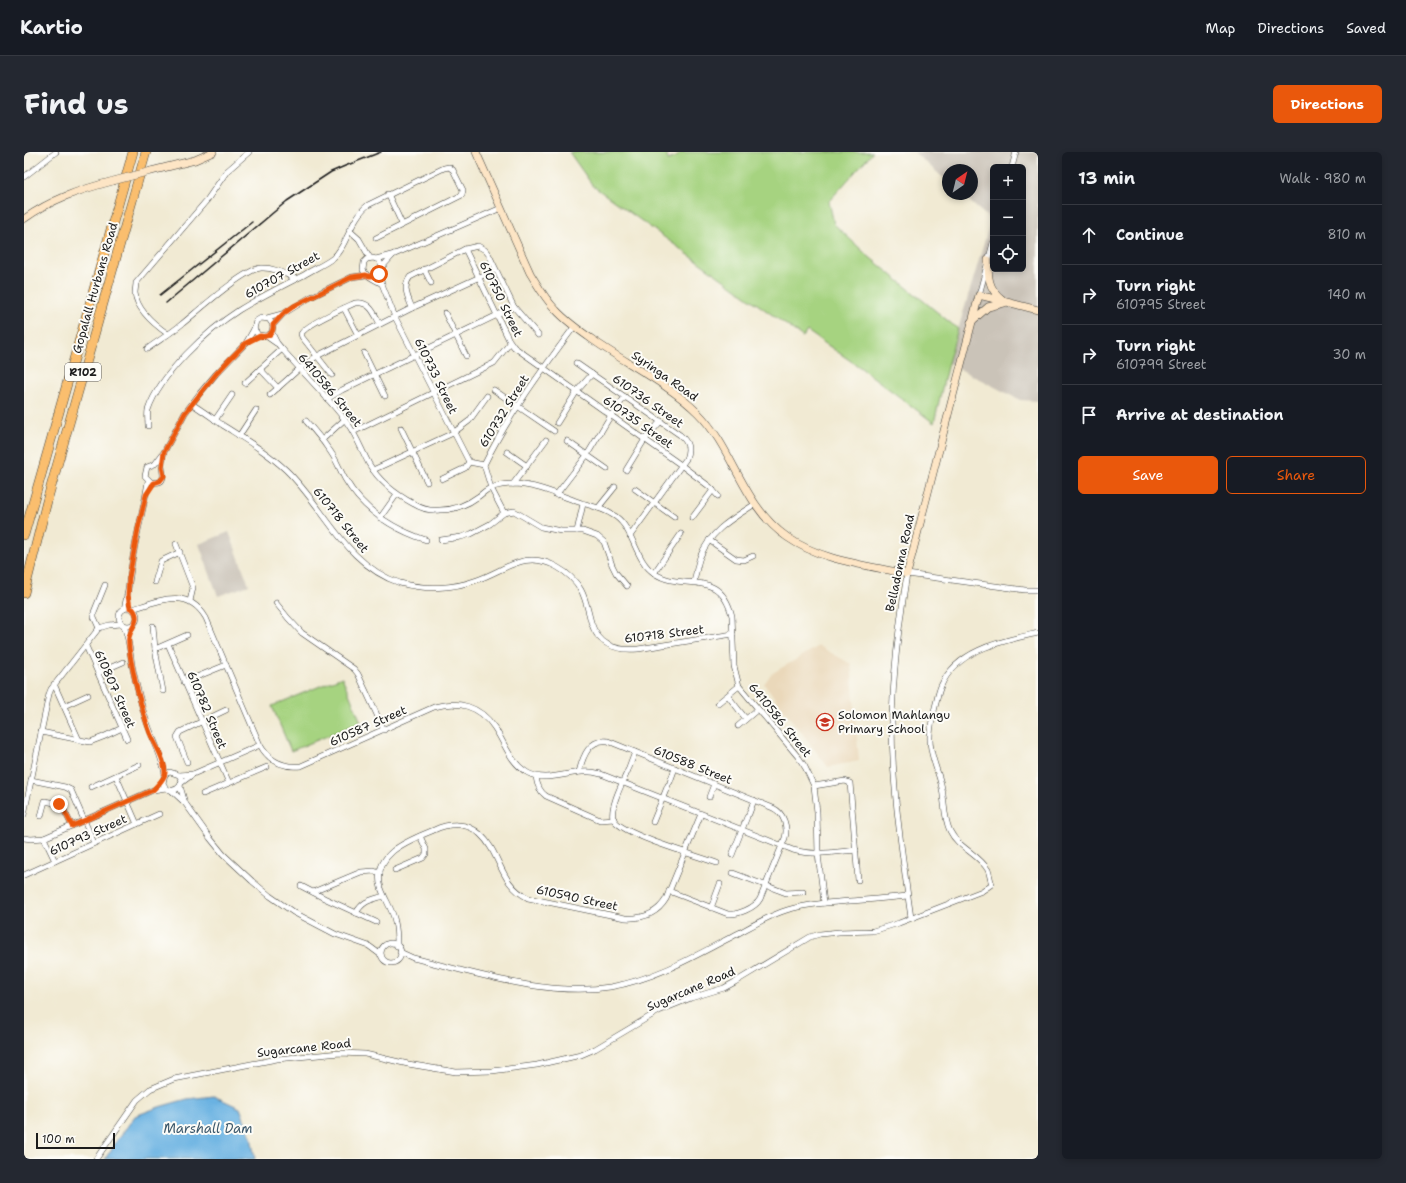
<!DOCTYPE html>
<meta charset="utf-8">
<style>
body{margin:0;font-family:"Shantell Sans",sans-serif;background:#242831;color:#f1f3f6}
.controls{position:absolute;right:12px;top:12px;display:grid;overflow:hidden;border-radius:6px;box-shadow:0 2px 6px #0003}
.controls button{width:36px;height:36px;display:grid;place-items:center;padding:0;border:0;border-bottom:1px solid #363941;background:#171b24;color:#f1f3f6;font:20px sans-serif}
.compass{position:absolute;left:918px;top:12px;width:36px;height:36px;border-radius:50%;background:#171b24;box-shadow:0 2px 6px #0003;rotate:35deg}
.scale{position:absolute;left:12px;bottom:10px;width:79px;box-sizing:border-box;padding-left:4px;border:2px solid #1c1c1c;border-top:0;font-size:11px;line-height:14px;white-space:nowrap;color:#1c1c1c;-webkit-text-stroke:3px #fdfcf7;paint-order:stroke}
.stop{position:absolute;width:12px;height:12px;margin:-9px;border:3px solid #ea580c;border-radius:50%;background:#fff}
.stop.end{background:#ea580c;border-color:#fff;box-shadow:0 1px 4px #0008}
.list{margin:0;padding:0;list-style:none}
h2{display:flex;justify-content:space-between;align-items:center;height:52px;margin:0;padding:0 16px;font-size:17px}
h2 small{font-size:13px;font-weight:400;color:#9ea1a6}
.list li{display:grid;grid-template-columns:26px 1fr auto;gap:12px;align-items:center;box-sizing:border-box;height:60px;padding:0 16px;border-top:1px solid #363941}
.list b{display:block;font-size:15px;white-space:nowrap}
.list p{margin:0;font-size:13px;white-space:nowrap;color:#9ea1a6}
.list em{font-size:13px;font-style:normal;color:#9ea1a6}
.actions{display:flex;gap:8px;padding:12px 16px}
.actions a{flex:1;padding:9px 0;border:1px solid #ea580c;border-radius:6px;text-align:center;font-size:14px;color:#ea580c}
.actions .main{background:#ea580c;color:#fff}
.icon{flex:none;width:22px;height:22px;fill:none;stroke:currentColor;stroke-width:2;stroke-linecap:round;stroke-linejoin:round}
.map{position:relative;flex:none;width:1014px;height:1007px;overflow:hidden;border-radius:6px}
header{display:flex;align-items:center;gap:24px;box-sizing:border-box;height:56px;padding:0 20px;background:#171b24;border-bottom:1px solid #363941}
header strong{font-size:19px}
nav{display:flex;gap:22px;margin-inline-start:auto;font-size:14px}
.intro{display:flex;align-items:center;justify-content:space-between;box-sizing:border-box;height:96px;padding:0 24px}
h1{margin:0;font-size:28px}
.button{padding:10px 18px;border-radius:6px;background:#ea580c;color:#fff;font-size:14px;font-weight:700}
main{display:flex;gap:24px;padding:0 24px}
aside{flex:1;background:#171b24;border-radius:6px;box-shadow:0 2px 6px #0003}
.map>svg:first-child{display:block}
.built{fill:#ead8ba}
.industrial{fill:#cac3b8;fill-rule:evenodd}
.green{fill:#a6d380;stroke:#61784e}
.water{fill:#6bb2e2;stroke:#44677f}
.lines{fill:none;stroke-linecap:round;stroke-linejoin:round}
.street-casing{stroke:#3c3b37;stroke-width:6}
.secondary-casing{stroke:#3c3b37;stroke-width:8}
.highway-casing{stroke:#3c3b37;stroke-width:10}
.street{stroke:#fff;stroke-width:5}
.secondary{stroke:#fde5c5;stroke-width:7}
.highway{stroke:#fabe6e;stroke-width:9}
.rail{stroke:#1c1c1c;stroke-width:1.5}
.secondary-bridge-casing{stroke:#3c3b37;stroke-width:8;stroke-linecap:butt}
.secondary-bridge{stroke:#fde5c5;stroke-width:7}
.route{stroke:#ea580c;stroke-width:5}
.labels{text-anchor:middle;stroke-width:4;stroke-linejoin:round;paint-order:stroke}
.shield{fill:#fdfcf7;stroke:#605f5e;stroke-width:1}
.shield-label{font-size:11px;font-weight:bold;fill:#1c1c1c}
.street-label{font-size:12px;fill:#1c1c1c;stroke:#fdfcf7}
.poi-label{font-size:12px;fill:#1c1c1c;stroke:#fdfcf7;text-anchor:start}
.water-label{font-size:13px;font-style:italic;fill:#3c586b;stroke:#fdfcf7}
</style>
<header>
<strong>Kartio</strong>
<nav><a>Map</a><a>Directions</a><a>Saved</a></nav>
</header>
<div class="intro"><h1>Find us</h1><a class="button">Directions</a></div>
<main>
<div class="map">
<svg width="1014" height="1007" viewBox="0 0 1014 1007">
<rect width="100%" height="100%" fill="#fdfcf7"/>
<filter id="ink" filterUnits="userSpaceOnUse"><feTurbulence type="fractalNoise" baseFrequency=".025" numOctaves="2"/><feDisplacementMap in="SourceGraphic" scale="8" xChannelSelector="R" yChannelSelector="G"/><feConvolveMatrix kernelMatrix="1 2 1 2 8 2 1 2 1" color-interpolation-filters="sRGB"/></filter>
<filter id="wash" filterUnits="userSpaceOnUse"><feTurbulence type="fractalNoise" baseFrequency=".012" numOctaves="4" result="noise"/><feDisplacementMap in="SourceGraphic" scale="16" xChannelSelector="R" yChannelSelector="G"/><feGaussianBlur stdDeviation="0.9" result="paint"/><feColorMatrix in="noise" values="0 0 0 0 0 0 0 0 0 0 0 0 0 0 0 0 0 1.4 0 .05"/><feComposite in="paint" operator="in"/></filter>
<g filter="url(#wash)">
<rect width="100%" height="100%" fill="#f1ead3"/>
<polygon class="built" points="795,494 827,512 835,609 804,615 740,532 747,522"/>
<g class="industrial">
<path d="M890,0H1014V249L996,248L924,211L967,68L937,42H948V18H924V30ZM969,15H999V117H969Z"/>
<polygon points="205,380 225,433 194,444 175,392"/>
</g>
<g class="green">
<polygon points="545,0 642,0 644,8 652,5 657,0 849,0 805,49 810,72 843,103 934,177 924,211 910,271 837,216 783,179 779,185 569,34"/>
<polygon points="318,525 337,570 267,599 248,554"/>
</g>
<polygon class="water" points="190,944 216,956 227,985 231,1007 81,1007 97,983 111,964 135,955 163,947"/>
</g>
<g filter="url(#ink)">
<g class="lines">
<defs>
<g id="street">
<polyline points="988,15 992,0"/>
<polyline points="0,25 32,0"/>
<polyline points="364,42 378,72"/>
<polyline points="325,78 335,87 346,106"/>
<polyline points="441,97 485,188 490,195 657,313 686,335 694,344"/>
<polyline points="352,107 371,102 477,56"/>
<polyline points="358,115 370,102"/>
<polyline points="400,117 407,131"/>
<polyline points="355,122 358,132 371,165 445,310 460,313"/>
<path d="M348,125L355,122L358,115L355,108L349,106L343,107L340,110L339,118C342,125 351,127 358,132"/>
<polyline points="955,143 969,91"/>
<polyline points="320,156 334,183"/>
<path d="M388,156C384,145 378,135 386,125L441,97L454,94L461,98L465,103L490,155L514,183"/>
<polyline points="421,161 442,204"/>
<polyline points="243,166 258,162"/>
<polyline points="249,173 259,162 285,146 328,125 342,123"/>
<polyline points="230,177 234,183 242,184 252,191"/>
<path d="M248,181L253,191L258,197C280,222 304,245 324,272C333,285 338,299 345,312C355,329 373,343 390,352C398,357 407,359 416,358C431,358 443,353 455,344C459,341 463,337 467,336C474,333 484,332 491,332C514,333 537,344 558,351C568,354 580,357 589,363C593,365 597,369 600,373C611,388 614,410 630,421C659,441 695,414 708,464L710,514L715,534L775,606L781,615L790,634L793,660L794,702L800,751"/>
<path d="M144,182C131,173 113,158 111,141C111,138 112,134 112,131L183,48L203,19L225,0"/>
<path d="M123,197C134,189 147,181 158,172C173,160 220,117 237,116C249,115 261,122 272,127"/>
<polyline points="340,201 361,244"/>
<path d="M552,211L656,283C664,290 666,296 662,307L606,384"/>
<polyline points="236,217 254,236"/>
<path d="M308,223L278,185L277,182C282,172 320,156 331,151C346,149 350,161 356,172"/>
<polyline points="221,231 258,197"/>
<polyline points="470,238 530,279"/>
<polyline points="246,243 275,217 293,204 388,156 471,118"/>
<polyline points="303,247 318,238 490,155"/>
<path d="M168,252C179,259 190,267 200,274C222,288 244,301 262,318C301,355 321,413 376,431C401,438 429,437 453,428C482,418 501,397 533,415C542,420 552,429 557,438C562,447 564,459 567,470C574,493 591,499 614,497L709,482"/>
<polyline points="191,268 208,243"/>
<path d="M282,269C289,277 297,286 303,295C311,304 315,316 321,327C339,358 369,377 402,388"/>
<polyline points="533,271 553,239 568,222"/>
<path d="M124,274C124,269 123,263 124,258C136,222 184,178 215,158C236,145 258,134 280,123C289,117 300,113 309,106C324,93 326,67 344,53L420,16L425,15L429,18L439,38L438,43L352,86"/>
<polyline points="377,276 403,330"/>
<polyline points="329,280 470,211 486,191"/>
<polyline points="215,284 232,258"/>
<polyline points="298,288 320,268"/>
<polyline points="543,289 583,317"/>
<path d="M140,300C139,304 138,309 138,313C138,321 144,333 127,330L121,324L123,315L131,312L140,300L161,261L176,241L192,222L222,191L230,177L232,169L237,166L245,167L249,173L248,181L242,184"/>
<polyline points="483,300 503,314"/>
<polyline points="349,318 429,281 445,269 463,244"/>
<polyline points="602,318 621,287 637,269"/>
<polyline points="418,327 441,316 445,310"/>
<polyline points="489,332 522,288"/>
<polyline points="611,337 650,365"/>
<polyline points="532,343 563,303 587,263 601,245"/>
<polyline points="574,356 591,335"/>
<path d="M480,361L467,336L460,313C484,264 517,219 550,175"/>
<polyline points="356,366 373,342"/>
<polyline points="668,366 689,338"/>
<polyline points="553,379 559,352"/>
<polyline points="417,388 437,385 447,382 466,372 480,361 490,359 517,375 537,379 559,379 573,384 580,390 588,413 592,421 603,434"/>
<polyline points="685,388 712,407 720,408 729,404"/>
<polyline points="152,392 169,436 166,449"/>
<polyline points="630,421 657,382"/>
<polyline points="131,430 137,409 156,400"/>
<path d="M670,430C672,422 673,413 676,405C687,378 708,367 731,352"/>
<polyline points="252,451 264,466 278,481 330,517 334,522 360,578"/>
<circle cx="104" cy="465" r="9"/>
<path d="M100,457C105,438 106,418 110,399C114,375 121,352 124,329"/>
<path d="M109,457C136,448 164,435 182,466L236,593C245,609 258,616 277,614L410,555C434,548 456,554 470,575C481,591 486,611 504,621C521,630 540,621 558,620C565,619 570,620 577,622L769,698C790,704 811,700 832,698"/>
<path d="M100,474C105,487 106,500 108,513C111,528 115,543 119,558C125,580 137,600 141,622"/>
<polyline points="129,474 131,497 139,539"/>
<polyline points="75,476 70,465 70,460 81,433"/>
<polyline points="144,492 205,631"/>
<polyline points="62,494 103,587"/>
<polyline points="131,497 163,483"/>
<polyline points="74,521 99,510"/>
<polyline points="160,530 202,513"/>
<polyline points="30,532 55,588"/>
<polyline points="704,544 722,567"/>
<polyline points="694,551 715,534"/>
<polyline points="40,554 64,543"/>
<polyline points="714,574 734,557"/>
<polyline points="17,580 66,590 79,585 98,576"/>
<polyline points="163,610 153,585 156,580 202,558"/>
<polyline points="605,616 611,600"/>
<path d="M604,618C599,630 586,654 589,666C594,682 675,704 693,711"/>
<path d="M555,620C559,604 565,587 584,589L749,656C760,661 764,675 761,686L736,747C731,756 714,763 704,762L645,739"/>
<polyline points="155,623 169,622"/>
<polyline points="92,624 113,672"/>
<path d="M512,625C513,633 515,639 522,644L576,668L590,667"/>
<polyline points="7,628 41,635 47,638 70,691"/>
<polyline points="646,630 651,616"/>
<polyline points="157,631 169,622 236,593"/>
<path d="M156,634C150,641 142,639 139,631L141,622L146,620L155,623L158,628L156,634L161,651"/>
<polyline points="790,634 821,629 826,631 834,728"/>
<polyline points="67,635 115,613"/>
<polyline points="148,639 161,651 186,686 199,702 228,729 246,744 269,760 311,782 345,794 357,803"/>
<polyline points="179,642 243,615"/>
<polyline points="685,645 690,632"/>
<polyline points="725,662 730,648"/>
<polyline points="0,663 25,542 27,537 75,476 85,473 97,472"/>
<polyline points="17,664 21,649 35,652 41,660 48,674"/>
<polyline points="629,670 644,633"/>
<polyline points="0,686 7,687 20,686 129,638 142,636"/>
<polyline points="20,686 31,709"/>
<polyline points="708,703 723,665"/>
<polyline points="371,718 399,706 402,702 402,697 396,684"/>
<polyline points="709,721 762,741 779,740"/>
<polyline points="0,723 135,662"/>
<polyline points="277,734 300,746 352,770"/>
<polyline points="289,740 337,720 350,719 356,721"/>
<polyline points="687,756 696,732"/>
<path d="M332,761C340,748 347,748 360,744"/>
<path d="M887,766C878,701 868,636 868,570C869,520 875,471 883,422L1001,438H1014"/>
<circle cx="367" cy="801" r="10"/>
<path d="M373,794C373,786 373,778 371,770C369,758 361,748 357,736C347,701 386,688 410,678C425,671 443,670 456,682C477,701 475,732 504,746L601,766C618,767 633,762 642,747L677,662"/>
<path d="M376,800L389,806C450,821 524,845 586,835C632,827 671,804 711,783C726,775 741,766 757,760C779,752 803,751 826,749C845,748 864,746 883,744"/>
<path d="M72,1007L113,948L126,937L150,927L253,907L316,901L341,902L384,912L432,920L468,919L513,913L557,903L571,897L635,859L667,846L700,836L711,830L786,785L796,782L815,780L849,779L875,771L958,739L968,732C966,728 966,723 964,718C955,702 934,696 926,679C919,665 921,647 917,632C914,620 909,609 907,597C904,583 908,568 911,555C913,548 914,541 917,534C933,497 979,489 1014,481"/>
</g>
<g id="secondary">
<path d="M452,0L506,121C514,134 521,147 532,158C543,170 556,179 569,188C603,212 645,232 674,261C710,297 719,355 763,385C797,409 843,413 883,422L955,143L1014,158"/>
<polyline points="127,19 171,8 189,0"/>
<path d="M0,67C28,47 55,38 89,29"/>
<path d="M964,108C964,124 964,137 978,147"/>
<polyline points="947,170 964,155 980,151"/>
</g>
<g id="highway">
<polyline points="0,383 109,0"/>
<polyline points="0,441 23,349 122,0"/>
</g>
</defs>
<use href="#street" class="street-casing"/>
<use href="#secondary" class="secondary-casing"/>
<use href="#highway" class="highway-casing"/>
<use href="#street" class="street"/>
<use href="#secondary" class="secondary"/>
<use href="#highway" class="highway"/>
<g class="rail">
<polyline points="136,143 228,70"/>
<polyline points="142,151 263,49 307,20 321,14 357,0"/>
</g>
<defs>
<polyline id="secondary-bridge" points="89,29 127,19"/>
</defs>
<use href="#secondary-bridge" class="secondary-bridge-casing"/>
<use href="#secondary-bridge" class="secondary-bridge"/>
</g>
</g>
<g class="lines" filter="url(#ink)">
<path class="route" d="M35,652L41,660L48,674L129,638C133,633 141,627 141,621C141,607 131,593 126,581C120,565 116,549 112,533C110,522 103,495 105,485C108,474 117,467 109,457L106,456L104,443L105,426L114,377L122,343L130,331L136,329L140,324L138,315L140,300L161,261L192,222L206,207L222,191L236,184C244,186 250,181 249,173L259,162L270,154L328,125L342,123L345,124H351L355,122"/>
</g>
<defs>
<symbol id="school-ring" viewBox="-11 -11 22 22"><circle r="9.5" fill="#fdfcf7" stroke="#c8321e" stroke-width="1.5"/><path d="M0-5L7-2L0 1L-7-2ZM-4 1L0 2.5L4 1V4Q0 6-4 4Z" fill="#c8321e"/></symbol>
</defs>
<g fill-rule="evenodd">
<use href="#school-ring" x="791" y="560" width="20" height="20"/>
</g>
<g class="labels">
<rect class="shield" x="41" y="211" width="36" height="18" rx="3"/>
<g class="shield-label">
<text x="59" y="224">R102</text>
</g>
<g class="street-label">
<text transform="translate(258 123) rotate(-29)" y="4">610707 Street</text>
<text transform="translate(71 136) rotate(-74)" y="4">Gopalall Hurbans Road</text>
<text transform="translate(477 147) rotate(64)" y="4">610750 Street</text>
<text transform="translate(412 224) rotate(64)" y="4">610733 Street</text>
<text transform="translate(641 224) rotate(35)" y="4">Syringa Road</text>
<text transform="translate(306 238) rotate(50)" y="4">6410586 Street</text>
<text transform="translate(624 249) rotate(35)" y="4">610736 Street</text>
<text transform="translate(480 259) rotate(-58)" y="4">610732 Street</text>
<text transform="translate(614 270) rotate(35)" y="4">610735 Street</text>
<text transform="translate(317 368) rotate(51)" y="4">610718 Street</text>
<text transform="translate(876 411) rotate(-78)" y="4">Belladonna Road</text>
<text transform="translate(640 482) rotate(-7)" y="4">610718 Street</text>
<text transform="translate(91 537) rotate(66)" y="4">610807 Street</text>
<text transform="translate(183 558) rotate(67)" y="4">610782 Street</text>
<text transform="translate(756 568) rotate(51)" y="4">6410586 Street</text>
<text transform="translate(344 574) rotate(-24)" y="4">610587 Street</text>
<text transform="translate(669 613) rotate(22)" y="4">610588 Street</text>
<text transform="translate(64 683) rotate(-24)" y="4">610793 Street</text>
<text transform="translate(553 746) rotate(12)" y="4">610590 Street</text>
<text transform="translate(667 837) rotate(-23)" y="4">Sugarcane Road</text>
<text transform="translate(280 896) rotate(-6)" y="4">Sugarcane Road</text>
</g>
<g class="poi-label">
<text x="814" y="567">Solomon Mahlangu<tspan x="814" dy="14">Primary School</tspan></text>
</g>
<g class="water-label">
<text x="184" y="981">Marshall Dam</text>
</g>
</g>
</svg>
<div class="controls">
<button>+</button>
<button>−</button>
<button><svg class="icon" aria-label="locate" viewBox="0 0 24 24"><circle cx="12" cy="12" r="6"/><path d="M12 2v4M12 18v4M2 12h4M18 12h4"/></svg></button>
</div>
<svg class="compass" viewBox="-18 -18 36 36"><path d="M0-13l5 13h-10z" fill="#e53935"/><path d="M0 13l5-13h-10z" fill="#9ea1a6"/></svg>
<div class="scale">100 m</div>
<div class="stop" style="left:355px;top:122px"></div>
<div class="stop end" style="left:35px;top:652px"></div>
</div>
<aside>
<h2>13 min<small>Walk · 980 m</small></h2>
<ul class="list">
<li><svg class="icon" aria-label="ahead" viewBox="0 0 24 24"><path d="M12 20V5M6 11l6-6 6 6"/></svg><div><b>Continue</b></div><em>810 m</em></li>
<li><svg class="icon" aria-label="right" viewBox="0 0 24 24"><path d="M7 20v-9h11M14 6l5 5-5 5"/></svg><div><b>Turn right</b><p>610795 Street</p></div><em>140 m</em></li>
<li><svg class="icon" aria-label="right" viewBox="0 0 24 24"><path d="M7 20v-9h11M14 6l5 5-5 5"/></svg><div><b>Turn right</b><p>610799 Street</p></div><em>30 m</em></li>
<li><svg class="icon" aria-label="arrive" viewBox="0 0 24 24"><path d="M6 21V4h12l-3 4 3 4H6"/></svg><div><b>Arrive at destination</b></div></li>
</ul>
<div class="actions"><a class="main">Save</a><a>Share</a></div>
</aside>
</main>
